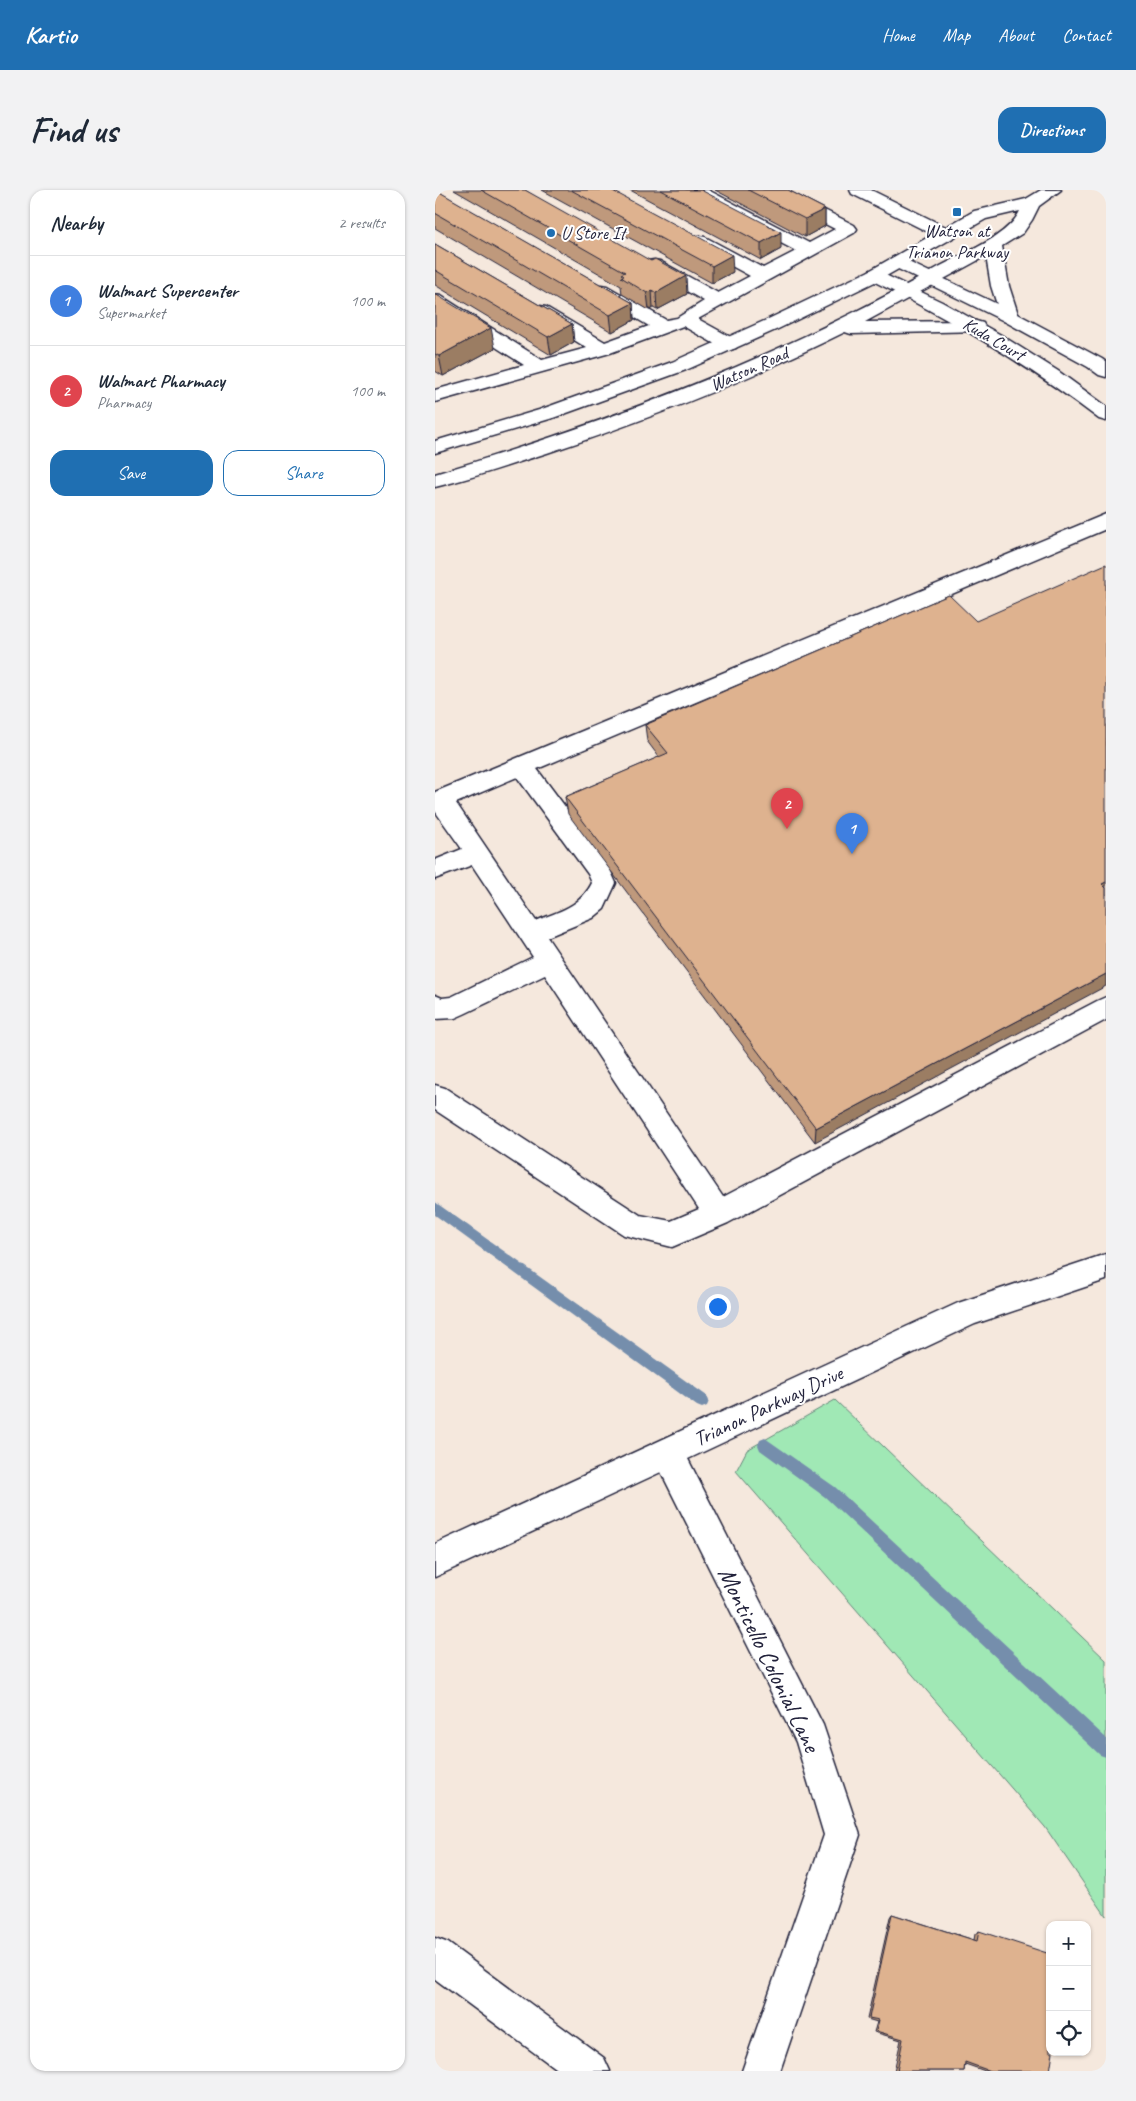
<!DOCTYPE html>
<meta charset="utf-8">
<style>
body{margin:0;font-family:Caveat,sans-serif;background:#f2f2f3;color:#1f2937}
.controls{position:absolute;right:15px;bottom:15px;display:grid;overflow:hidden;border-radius:10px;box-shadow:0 1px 4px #0004}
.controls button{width:45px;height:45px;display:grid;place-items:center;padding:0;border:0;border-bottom:1px solid #e0e1e3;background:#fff;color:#1f2937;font:25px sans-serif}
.you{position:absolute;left:282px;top:1116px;width:18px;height:18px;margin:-12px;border:4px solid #fff;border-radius:50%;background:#1a73e8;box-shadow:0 0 0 8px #1a73e833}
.badge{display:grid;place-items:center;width:32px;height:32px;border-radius:50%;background:#1f6fb2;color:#fff;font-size:16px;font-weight:700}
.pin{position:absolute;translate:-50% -41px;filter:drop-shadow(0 1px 2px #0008)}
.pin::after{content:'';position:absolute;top:26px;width:18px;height:15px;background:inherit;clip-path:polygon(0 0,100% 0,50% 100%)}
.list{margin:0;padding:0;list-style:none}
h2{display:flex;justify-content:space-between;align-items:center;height:65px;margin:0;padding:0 20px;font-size:21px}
h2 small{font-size:16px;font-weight:400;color:#747a83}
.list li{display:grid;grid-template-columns:32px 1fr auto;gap:15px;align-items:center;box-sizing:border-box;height:90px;padding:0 20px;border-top:1px solid #e0e1e3}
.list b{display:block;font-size:19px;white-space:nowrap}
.list p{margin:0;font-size:16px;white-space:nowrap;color:#747a83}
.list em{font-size:16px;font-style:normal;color:#747a83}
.actions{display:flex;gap:10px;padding:15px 20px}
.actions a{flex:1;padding:11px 0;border:1px solid #1f6fb2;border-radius:15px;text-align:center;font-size:18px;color:#1f6fb2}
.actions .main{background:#1f6fb2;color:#fff}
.icon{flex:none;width:28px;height:28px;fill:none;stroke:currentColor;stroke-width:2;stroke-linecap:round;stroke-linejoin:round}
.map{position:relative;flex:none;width:671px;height:1881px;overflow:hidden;border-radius:15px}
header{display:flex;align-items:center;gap:30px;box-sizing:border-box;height:70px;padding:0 25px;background:#1f6fb2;color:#fff}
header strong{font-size:24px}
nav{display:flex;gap:28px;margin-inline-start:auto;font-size:18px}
.intro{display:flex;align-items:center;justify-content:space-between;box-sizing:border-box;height:120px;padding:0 30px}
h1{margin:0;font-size:35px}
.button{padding:12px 22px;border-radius:15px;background:#1f6fb2;color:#fff;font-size:18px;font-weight:700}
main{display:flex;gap:30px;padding:0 30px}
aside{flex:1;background:#fff;border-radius:15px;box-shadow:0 1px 4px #0004}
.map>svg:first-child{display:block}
.green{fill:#a0e8b5;stroke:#618578}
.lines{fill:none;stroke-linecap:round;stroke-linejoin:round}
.stream{fill:#758eac;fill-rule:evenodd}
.minor-casing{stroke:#22223b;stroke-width:3}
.major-casing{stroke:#22223b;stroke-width:3}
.minor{fill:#fff;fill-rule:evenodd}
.major{fill:#fff;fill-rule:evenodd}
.wall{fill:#bf997b;stroke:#22223b}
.shaded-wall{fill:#9b7d64;stroke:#22223b}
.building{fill:#deb28f;stroke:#22223b}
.poi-dot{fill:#1f6fb2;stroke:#fff;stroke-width:2}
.labels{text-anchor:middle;stroke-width:4;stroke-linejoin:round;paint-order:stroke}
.far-poi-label{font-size:18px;fill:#22223b;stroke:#fff}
.far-street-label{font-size:18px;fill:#22223b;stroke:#fff}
.street-label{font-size:21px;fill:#22223b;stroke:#fff}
.near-street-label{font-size:25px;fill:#22223b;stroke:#fff}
</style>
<header>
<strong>Kartio</strong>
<nav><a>Home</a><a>Map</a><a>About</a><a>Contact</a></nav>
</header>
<div class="intro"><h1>Find us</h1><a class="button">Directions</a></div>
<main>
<aside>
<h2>Nearby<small>2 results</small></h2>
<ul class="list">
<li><span class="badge" style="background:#3f7fe0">1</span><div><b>Walmart Supercenter</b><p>Supermarket</p></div><em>100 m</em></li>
<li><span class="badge" style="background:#e0444e">2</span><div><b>Walmart Pharmacy</b><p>Pharmacy</p></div><em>100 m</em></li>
</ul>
<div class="actions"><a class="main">Save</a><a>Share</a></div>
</aside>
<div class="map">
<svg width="671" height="1881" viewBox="0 0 671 1881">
<rect width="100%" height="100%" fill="#f5e8dd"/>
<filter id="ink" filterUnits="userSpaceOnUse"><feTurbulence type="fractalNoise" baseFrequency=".02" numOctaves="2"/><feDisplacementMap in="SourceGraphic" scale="10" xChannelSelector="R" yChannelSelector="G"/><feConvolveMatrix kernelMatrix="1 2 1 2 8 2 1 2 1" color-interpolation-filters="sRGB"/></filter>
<g filter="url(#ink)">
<polygon class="green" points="400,1210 671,1470 671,1726 610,1637 301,1281 312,1260"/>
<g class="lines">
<g class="stream">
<polygon points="0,1012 272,1206 274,1211 272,1216 267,1218 262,1216 0,1025"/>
<polygon points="330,1248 400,1297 671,1548 671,1567 665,1565 390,1307 325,1260 323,1255 325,1250"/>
</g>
<defs>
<g id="minor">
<polygon points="252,0 273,0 374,53 400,39 331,4 329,0 350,0 419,35 422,39 419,43 263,129 301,150 303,154 301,158 294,160 287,158 248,136 175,163 0,212 0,200 89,175 0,118 0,105 6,106 107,170 152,158 99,125 96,121 99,117 105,116 111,117 170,152 214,136 160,104 157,100 160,96 166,95 172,96 231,130 242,128 269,111 213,79 210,75 213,71 219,70 225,71 283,103 315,86 258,55 255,51 258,47 264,46 270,47 328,78 361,61 254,4"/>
<polygon points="415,0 436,0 517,40 520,44 517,48 511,49 505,48 417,4"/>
<polygon points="463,67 581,123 667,169 671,172 671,187 664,185 653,177 569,131 457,76 454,72 457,68"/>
<path d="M440,80L507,112L566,145L623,181L671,216V231L664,229C592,174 515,129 434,89L431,85L434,81Z"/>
<path d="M671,324V339L102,579L172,673L181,693L169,719L158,728L112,747L288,1007L662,811L671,807V830L293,1033L237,1057L189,1045L0,920V895L10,898L205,1025L236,1031L264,1019L110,785L29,824L20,828L0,829V805L7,808L16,807L98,767L37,675L0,689V670L27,659L0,621V602ZM82,587L153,684L157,693C145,717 124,721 101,731L21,613Z"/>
<polygon points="671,1064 671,1090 540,1134 253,1269 388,1535 425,1645 345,1881 307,1881 389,1645 361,1552 226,1282 0,1387 0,1354 523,1113"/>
<polygon points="0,1748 13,1753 169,1868 175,1881 124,1881 0,1789"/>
</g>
<path id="major" d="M606,0H626L604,16L597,30L588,43L567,56L574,96L584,127L581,131L575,133L569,131L566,127L556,96L551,66L430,132L541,131L548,133L550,137L548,141L416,144L410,142C314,190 214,229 112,263C75,275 38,288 0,297V284C175,232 343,168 502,78C527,64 573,47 585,21L551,29L446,89L343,139L251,180L118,228L0,263V251L104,220L237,172L329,131L434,81L539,21L591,9Z"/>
</defs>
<use href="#minor" class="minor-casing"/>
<use href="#major" class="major-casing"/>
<use href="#minor" class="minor"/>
<use href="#major" class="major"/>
</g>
<g class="wall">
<polygon points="0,0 198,113 199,130 177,142 0,38"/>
<polygon points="19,0 90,0 252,104 222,120 218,118 214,120 187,104 186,96"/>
<polygon points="107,0 176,0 298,82 277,93"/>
<polygon points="195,0 266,0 346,59 326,70"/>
<polygon points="280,0 353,0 390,19 390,36 370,47"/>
<polygon points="0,54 137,134 139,152 116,165 0,95"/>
<polygon points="0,104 60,158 8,186 0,181"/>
<polygon points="514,405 380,952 133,624 130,607 224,567 212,551 210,535"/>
<polygon points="457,1724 539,1750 540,1744 544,1741 615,1881 550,1881 530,1874 529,1881 459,1881 466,1850 439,1842 442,1832 432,1829 455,1727"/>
</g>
<g class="shaded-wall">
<polygon points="390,19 390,36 370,47 370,29"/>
<polygon points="346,42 346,59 326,70 326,53"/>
<polygon points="297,65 298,82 277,93 277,76"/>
<polygon points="251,86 252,104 222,120 221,103"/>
<polygon points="217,100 218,118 214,120 212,103"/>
<polygon points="198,113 199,130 177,142 175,125"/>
<polygon points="137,134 139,152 116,165 113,147"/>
<polygon points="56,138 60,158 8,186 4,166"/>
<polygon points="671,692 671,705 667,694"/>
<polygon points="671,784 671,796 380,952 381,938"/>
</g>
<g class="building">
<polygon points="0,0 1,0 198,113 175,125 0,23"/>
<polygon points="46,0 90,0 216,71 220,69 251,86 221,103 217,100 212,103 186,87 189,86 186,84 190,82"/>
<polygon points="136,0 176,0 297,65 277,76"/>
<polygon points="226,0 266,0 346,42 326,53"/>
<polygon points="313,0 353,0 390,19 370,29"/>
<polygon points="0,54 137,134 113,147 0,80"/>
<polygon points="0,104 56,138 4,166 0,164"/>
<polygon points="671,374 671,692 667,694 671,698 671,784 381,938 130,607 233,563 210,535 514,405 541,431"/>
<polygon points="457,1724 542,1751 544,1741 615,1764 615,1862 618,1862 615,1881 555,1881 530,1872 529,1881 462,1881 468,1849 441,1841 444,1830 434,1828"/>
</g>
</g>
<g class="poi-dot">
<rect x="517" y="17" width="10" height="10" rx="2.5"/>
<circle cx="116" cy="43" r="5"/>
</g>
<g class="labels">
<g class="far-poi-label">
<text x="522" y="47">Watson at<tspan x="522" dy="21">Trianon Parkway</tspan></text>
<text x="126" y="49" text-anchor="start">U Store It</text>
</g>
<g class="far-street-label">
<text transform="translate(559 149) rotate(30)" y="6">Kuda Court</text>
<text transform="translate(314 179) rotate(-24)" y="6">Watson Road</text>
</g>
<g class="street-label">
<text transform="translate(333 1216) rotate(-25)" y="7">Trianon Parkway Drive</text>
</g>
<g class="near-street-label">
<text transform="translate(335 1469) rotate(64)" y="9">Monticello Colonial Lane</text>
</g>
</g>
</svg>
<div class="controls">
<button>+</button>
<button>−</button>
<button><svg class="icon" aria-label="locate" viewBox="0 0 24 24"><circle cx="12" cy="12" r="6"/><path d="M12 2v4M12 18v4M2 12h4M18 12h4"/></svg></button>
</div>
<div class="you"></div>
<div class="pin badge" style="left:417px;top:664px;background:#3f7fe0">1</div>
<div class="pin badge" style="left:352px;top:639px;background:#e0444e">2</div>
</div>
</main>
